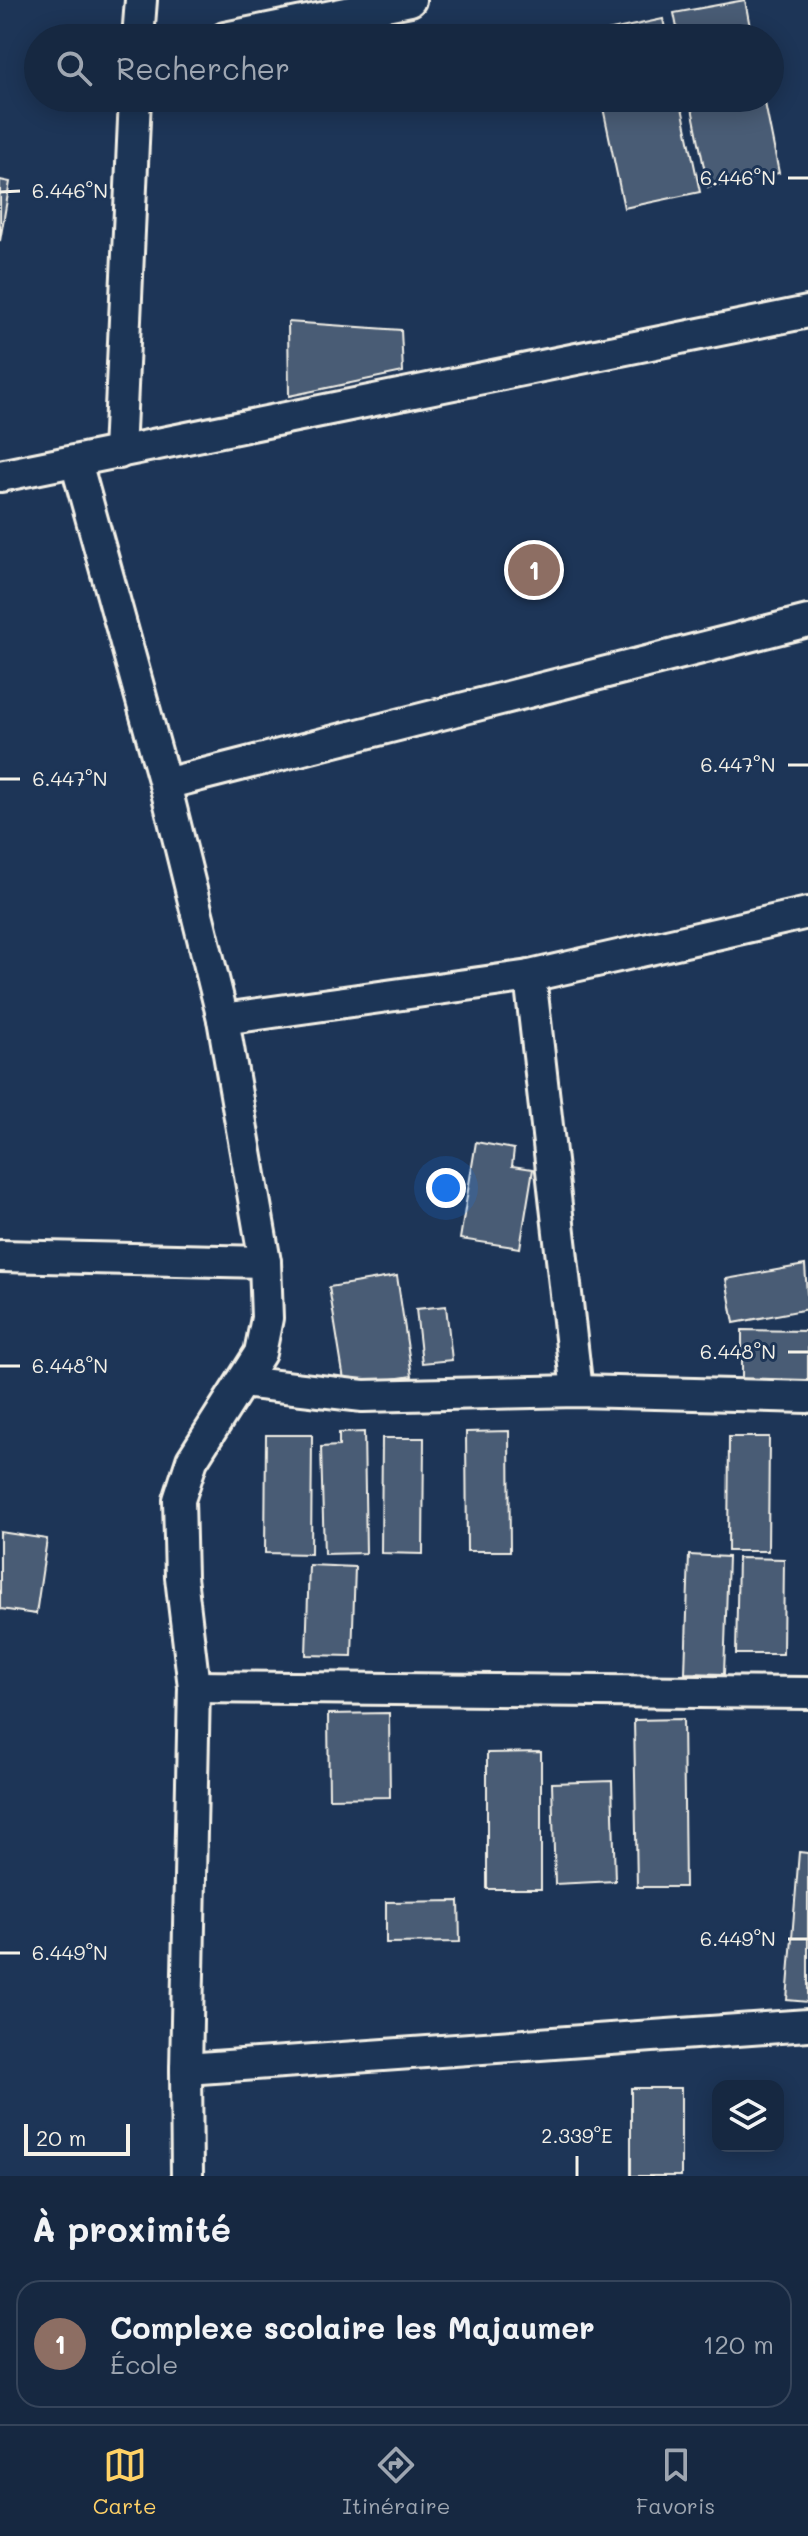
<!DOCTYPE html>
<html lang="fr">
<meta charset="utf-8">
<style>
body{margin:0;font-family:Mali,sans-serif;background:#23344c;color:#f1f3f6}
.controls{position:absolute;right:24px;bottom:24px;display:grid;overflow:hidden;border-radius:16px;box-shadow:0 4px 20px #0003}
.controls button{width:72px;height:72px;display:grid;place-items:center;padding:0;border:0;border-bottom:2px solid #35445a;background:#162841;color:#f1f3f6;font:40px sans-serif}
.scale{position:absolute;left:24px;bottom:20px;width:106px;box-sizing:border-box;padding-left:8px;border:4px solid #f4f1e8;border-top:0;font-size:22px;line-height:28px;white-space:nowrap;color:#f4f1e8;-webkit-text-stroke:6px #1d3557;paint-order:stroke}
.you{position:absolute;left:446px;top:1188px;width:28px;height:28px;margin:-20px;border:6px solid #fff;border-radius:50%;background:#1a73e8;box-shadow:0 0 0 12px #1a73e833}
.badge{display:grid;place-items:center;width:52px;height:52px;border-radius:50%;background:#ffd166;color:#fff;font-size:26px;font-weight:700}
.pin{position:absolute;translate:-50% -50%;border:4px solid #fff;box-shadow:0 2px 8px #0006}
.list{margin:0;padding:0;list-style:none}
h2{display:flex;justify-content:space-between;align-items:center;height:104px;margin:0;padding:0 32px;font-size:34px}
h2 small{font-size:26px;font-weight:400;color:#9ea6b1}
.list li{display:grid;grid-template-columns:52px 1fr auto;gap:24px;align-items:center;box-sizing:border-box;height:128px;margin:0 16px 16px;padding:0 16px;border:2px solid #35445a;border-radius:24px}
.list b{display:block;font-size:30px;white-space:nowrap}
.list p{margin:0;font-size:26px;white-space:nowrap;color:#9ea6b1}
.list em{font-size:26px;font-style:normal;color:#9ea6b1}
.icon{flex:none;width:44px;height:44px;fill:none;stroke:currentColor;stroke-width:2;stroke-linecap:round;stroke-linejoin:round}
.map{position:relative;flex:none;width:808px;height:2176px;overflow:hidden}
.search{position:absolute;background:#162841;box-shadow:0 4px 20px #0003;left:24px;right:24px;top:24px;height:88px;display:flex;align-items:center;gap:20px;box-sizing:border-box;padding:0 28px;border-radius:44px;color:#9ea6b1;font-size:30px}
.sheet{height:248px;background:#162841}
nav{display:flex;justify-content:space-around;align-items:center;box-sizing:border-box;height:112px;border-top:2px solid #35445a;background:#162841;font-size:22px;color:#9ea6b1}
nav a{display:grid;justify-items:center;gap:4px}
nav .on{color:#ffd166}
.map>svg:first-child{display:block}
.building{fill:#485b74;stroke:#f4f1e8;stroke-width:2}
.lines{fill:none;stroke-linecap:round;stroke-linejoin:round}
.street-casing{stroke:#f4f1e8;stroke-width:36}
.street{stroke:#1d3557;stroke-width:30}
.ticks{fill:none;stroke:#f4f1e8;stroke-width:3}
.ticks-label{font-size:20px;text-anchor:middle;fill:#f4f1e8;stroke:#1d3557;stroke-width:6;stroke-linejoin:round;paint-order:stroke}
</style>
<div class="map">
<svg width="808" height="2176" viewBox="0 0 808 2176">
<rect width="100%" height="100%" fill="#1d3557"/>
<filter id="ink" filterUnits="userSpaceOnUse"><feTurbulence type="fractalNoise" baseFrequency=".0125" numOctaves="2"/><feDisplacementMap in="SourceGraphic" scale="16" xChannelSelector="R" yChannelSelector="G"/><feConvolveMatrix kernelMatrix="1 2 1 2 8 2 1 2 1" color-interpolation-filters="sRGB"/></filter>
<g filter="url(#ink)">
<g class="building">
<polygon points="745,0 752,38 679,38 674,13"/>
<polygon points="663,19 667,38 588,38 588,35"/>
<polygon points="601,98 680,98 700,192 624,208"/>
<polygon points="690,98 764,98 779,173 708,187"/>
<polygon points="0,180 10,182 0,241"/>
<polygon points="288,322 401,330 403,372 289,396"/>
<polygon points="476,1142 514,1149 512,1166 533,1169 520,1248 460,1239"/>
<polygon points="805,1265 808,1309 734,1323 726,1279"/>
<polygon points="397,1276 412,1376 345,1386 329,1287"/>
<polygon points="446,1306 452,1360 422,1363 416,1309"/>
<polygon points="742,1330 808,1331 808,1382 742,1381"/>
<polygon points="509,1431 510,1551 467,1551 466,1432"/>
<polygon points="364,1432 366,1553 324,1554 321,1447 339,1446 339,1433"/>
<polygon points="266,1435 312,1435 311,1554 265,1553"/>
<polygon points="729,1437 769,1437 768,1551 728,1551"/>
<polygon points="382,1438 424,1438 423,1554 381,1553"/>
<polygon points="0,1532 47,1539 36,1614 0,1609"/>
<polygon points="689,1555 728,1557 724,1674 685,1673"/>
<polygon points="738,1558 784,1559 783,1654 736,1654"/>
<polygon points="309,1565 355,1567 352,1656 306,1655"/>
<polygon points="389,1713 390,1797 329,1798 328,1714"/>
<polygon points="683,1719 685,1887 637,1887 634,1720"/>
<polygon points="541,1752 541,1889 487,1889 487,1753"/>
<polygon points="612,1781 615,1881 555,1884 552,1783"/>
<polygon points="799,1852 808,1853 808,2002 787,2000"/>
<polygon points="459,1901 460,1942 386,1943 386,1902"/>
<rect x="631" y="2088" width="50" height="88"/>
</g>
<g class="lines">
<defs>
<g id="street">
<polyline points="138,38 141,0"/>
<polyline points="225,38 410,0"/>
<polyline points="119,453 135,98"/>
<polyline points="76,462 165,784 223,1019 265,1262 267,1318 260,1353 192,1460 179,1500 181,1577 194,1687 186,2069 187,2176"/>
<polyline points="0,476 808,312"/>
<polyline points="165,784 808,621"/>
<polyline points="530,976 577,1391"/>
<polyline points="223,1019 530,976 808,913"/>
<polyline points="0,1256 265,1262"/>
<polyline points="242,1382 363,1396 577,1391 808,1397"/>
<polyline points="194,1687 808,1693"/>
<polyline points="186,2069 808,2025"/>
</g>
</defs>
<use href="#street" class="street-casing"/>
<use href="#street" class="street"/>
</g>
</g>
<path class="ticks" d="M788,178H808M0,192L20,191M788,765H808M0,779H20M788,1352H808M0,1366H20M788,1939H808M0,1953H20M577,2156V2176"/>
<g class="ticks-label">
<text x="738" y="185">6.446°N</text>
<text x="70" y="198">6.446°N</text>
<text x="738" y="772">6.447°N</text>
<text x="70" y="786">6.447°N</text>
<text x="738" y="1359">6.448°N</text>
<text x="70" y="1373">6.448°N</text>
<text x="738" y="1946">6.449°N</text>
<text x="70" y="1960">6.449°N</text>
<text x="577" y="2143">2.339°E</text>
</g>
</svg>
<div class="controls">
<button><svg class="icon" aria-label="layers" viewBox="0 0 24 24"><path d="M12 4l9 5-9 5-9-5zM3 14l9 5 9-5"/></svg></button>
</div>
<div class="scale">20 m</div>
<div class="you"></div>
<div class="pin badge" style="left:534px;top:570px;background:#8d6e63">1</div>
<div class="search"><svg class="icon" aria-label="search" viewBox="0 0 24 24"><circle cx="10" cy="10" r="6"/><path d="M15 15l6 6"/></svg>Rechercher</div>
</div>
<section class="sheet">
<h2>À proximité<small></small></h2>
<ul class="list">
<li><span class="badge" style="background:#8d6e63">1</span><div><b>Complexe scolaire les Majaumer</b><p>École</p></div><em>120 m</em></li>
</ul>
</section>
<nav>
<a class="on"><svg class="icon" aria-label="map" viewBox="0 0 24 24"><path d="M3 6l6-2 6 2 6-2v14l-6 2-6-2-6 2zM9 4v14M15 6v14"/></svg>Carte</a>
<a><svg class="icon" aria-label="directions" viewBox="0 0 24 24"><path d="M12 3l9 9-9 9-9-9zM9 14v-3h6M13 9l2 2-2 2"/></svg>Itinéraire</a>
<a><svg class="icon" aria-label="saved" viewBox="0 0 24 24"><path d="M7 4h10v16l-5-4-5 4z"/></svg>Favoris</a>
</nav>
